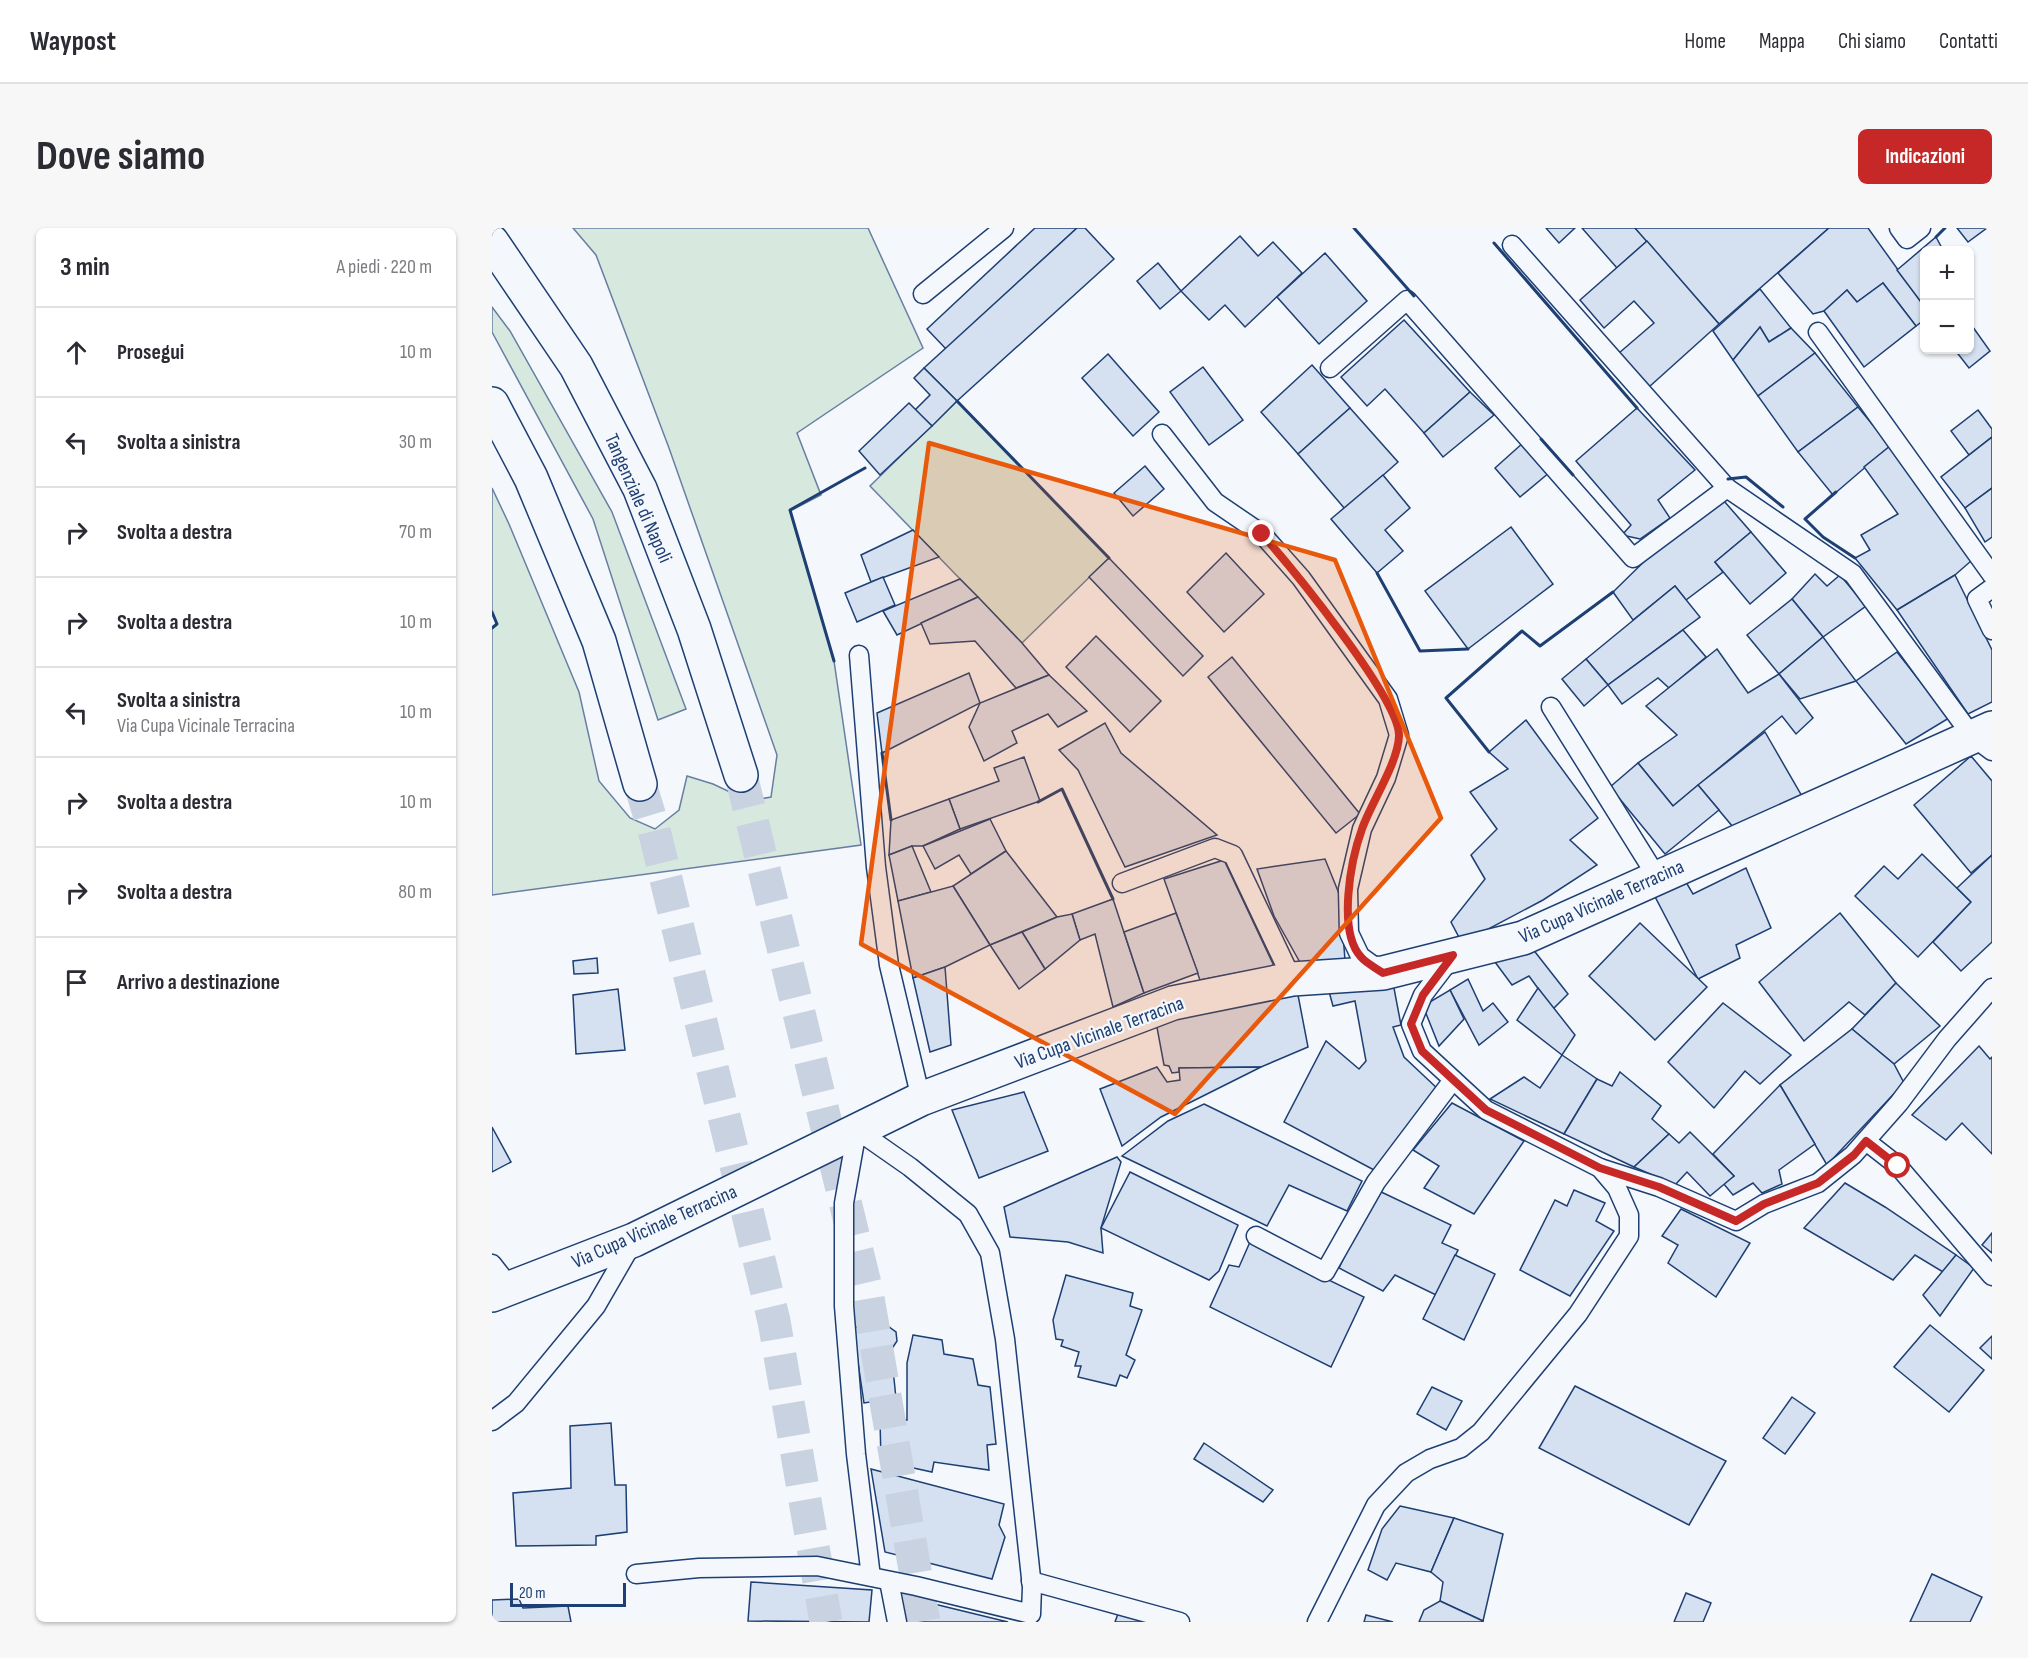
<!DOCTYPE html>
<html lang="it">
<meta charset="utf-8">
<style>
body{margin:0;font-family:"Sofia Sans Condensed",sans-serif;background:#f7f7f7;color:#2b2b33}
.controls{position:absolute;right:18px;top:18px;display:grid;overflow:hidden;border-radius:9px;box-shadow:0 2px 4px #0004}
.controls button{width:54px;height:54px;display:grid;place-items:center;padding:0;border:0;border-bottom:2px solid #e1e1e2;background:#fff;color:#2b2b33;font:30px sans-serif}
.scale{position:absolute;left:18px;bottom:15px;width:116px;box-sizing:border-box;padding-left:6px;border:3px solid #1d3f73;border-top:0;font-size:16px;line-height:21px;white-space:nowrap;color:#1d3f73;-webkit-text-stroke:4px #f4f7fb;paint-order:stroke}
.stop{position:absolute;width:18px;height:18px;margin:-14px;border:4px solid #c62828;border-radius:50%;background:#fff}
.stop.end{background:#c62828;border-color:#fff;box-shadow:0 2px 6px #0008}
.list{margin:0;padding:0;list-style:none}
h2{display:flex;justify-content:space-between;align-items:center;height:78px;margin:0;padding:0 24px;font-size:26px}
h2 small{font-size:20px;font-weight:400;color:#7c7c81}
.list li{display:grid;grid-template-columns:39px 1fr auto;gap:18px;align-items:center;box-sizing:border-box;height:90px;padding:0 24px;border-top:2px solid #e1e1e2}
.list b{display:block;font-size:22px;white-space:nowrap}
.list p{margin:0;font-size:20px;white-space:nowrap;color:#7c7c81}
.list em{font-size:20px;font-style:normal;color:#7c7c81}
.icon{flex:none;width:33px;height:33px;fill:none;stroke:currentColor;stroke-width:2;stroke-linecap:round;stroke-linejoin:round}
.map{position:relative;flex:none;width:1500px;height:1394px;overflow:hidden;border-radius:9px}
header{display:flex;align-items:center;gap:36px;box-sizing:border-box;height:84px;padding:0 30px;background:#fff;border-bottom:2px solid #e1e1e2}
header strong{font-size:28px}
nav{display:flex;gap:33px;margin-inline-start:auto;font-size:21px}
.intro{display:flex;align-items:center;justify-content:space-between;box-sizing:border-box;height:144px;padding:0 36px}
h1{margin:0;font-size:42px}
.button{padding:15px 27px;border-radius:9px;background:#c62828;color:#fff;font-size:21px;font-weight:700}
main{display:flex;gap:36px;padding:0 36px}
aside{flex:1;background:#fff;border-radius:9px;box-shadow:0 2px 4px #0004}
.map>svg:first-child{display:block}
.green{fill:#d7e8df;stroke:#687fa3;stroke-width:1.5}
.building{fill:#d5e0f0;stroke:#1d3f73;stroke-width:1.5}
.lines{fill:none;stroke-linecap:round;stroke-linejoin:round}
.motorway-tunnel{stroke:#c9d2e0;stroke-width:33;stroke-dasharray:33 16;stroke-linecap:butt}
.service-casing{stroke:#1d3f73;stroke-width:21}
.minor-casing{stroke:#1d3f73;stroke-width:36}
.motorway-casing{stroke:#1d3f73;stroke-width:36}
.service{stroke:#f4f7fb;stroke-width:18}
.minor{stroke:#f4f7fb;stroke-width:33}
.motorway{stroke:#f4f7fb;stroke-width:33}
.wall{stroke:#1d3f73;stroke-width:3}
.route{stroke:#c62828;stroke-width:8}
.marked{fill:#e8590c;fill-opacity:0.2;stroke:#e8590c;stroke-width:4.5;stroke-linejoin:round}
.labels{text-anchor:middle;stroke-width:4.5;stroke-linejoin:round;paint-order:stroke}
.street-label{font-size:20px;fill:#1d3f73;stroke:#f4f7fb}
</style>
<header>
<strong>Waypost</strong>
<nav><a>Home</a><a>Mappa</a><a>Chi siamo</a><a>Contatti</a></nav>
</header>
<div class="intro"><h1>Dove siamo</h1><a class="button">Indicazioni</a></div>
<main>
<aside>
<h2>3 min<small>A piedi · 220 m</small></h2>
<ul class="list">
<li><svg class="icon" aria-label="ahead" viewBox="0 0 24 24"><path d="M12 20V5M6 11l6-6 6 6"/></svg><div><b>Prosegui</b></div><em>10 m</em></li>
<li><svg class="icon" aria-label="left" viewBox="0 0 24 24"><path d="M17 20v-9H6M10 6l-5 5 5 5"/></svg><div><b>Svolta a sinistra</b></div><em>30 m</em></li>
<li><svg class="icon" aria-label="right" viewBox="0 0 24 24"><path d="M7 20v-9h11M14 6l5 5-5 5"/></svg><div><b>Svolta a destra</b></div><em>70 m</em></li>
<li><svg class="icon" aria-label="right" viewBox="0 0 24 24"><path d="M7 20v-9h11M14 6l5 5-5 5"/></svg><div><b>Svolta a destra</b></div><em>10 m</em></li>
<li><svg class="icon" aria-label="left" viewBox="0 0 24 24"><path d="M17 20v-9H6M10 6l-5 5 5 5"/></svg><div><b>Svolta a sinistra</b><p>Via Cupa Vicinale Terracina</p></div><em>10 m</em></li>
<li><svg class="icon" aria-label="right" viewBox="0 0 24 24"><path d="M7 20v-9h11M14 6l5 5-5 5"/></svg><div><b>Svolta a destra</b></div><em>10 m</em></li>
<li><svg class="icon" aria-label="right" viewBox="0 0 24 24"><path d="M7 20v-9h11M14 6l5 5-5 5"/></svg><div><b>Svolta a destra</b></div><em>80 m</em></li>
<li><svg class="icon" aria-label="arrive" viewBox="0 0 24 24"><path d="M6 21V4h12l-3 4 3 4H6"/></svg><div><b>Arrivo a destinazione</b></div></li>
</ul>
</aside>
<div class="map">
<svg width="1500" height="1394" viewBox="0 0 1500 1394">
<rect width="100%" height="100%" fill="#f4f7fb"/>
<g class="green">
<polygon points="81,0 376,0 431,120 305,205 329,267 298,283 342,433 369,617 0,667 0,400 5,396 0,384 0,260 17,296 87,464 107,553 138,590 163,601 187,582 195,548 221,556 257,573 279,569 285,527 177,220 104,27"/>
<polygon points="0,79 18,103 120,284 194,481 166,492 101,291 0,104"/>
<polygon points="465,173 617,330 530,415 378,258"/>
</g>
<g class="building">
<polygon points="543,0 585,0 454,121 435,101"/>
<polygon points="585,0 593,0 622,31 465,173 432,140"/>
<polygon points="1054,0 1083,0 1067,15"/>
<polygon points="1090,0 1143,0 1155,13 1125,40"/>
<polygon points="1143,0 1337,0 1227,96"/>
<polygon points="1337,0 1376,0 1432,78 1432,92 1424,98 1391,55 1365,74 1355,62 1332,83 1321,86 1286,45"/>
<polygon points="1465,0 1495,0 1476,14"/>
<polygon points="748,8 766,28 781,14 810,45 753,99 733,77 717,92 689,63"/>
<polygon points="1444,9 1451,22 1432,22 1432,78 1405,42"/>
<polygon points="1155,13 1227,96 1157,159 1127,125 1162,95 1142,73 1112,100 1088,72"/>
<polygon points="833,25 875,73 827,116 785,69"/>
<polygon points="666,35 689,63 668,81 645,53"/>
<polygon points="1391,55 1424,98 1372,139 1332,83 1355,62 1365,74"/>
<polygon points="1268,61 1299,100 1277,114 1268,99 1241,132 1221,103"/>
<polygon points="912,92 978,164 932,205 893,161 875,178 849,149"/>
<polygon points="1478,95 1498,123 1477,140 1463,122 1478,122"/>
<polygon points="1268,99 1277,114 1299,100 1323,125 1266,168 1241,132"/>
<polygon points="1323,125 1366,179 1306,224 1266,168"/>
<polygon points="616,126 667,184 641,208 590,150"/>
<polygon points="820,137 858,180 806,226 769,184"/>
<polygon points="711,139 751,192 717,217 678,164"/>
<polygon points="432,140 465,173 440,198 423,182 438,167 422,150"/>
<polygon points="978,164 1002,187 951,229 932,205"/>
<polygon points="417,175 440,198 388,247 367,223"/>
<polygon points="1366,179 1398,218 1341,267 1306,224"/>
<polygon points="858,180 906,234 853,281 806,226"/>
<polygon points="1145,180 1203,242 1166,272 1178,290 1148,311 1130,307 1139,297 1084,233"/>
<polygon points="1486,182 1500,201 1500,209 1477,227 1459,203"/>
<polygon points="1500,209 1500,260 1473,280 1449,249"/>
<polygon points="1032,214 1058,244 1028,269 1003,240"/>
<polygon points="1398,218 1479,333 1463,347 1405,382 1363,330 1378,322 1369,307 1406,286 1372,239"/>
<polygon points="653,238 672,261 641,288 622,265"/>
<polygon points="891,247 918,280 893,302 911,323 885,345 839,291"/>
<polygon points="1500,260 1500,309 1493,314 1473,280"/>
<polygon points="1232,273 1259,304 1223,334 1231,344 1194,372 1183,358 1141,392 1121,364 1171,315"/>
<polygon points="1019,299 1061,356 976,421 933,363"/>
<polygon points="421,302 447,329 379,354 369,327"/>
<polygon points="1259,304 1294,345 1258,376 1223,334"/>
<polygon points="734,325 772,366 732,404 695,364"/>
<polygon points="617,330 711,428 691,448 597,349"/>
<polygon points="1323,346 1335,358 1348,347 1374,378 1331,409 1300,371"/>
<polygon points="1463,347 1500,422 1500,474 1476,486 1405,382"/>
<polygon points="391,349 403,377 365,394 353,365"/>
<polygon points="468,351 486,369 405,407 391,383"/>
<polygon points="1183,358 1208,389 1116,457 1094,431"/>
<polygon points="486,369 530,415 557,447 524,460 483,413 438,416 429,395"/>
<polygon points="1300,371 1331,409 1287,446 1255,407"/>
<polygon points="1191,402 1214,429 1177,460 1166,450 1130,476 1116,457"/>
<polygon points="604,408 669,473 638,504 574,439"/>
<polygon points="1331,409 1364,453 1308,471 1287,446"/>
<polygon points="1225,421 1256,465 1287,446 1321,490 1304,506 1290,488 1181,578 1146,535 1185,507 1154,478"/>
<polygon points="1405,424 1457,490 1414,516 1364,453"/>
<polygon points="740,429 868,586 844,605 716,449"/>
<polygon points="1094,431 1116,457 1092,478 1070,451"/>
<polygon points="477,445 488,475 390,525 385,485"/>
<polygon points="557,447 595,483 566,499 556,486 520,503 525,515 492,533 477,499 488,475"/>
<polygon points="1034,492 1106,590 1078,612 1105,637 1051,672 970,715 959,694 993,651 979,627 1005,601 978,564 1016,541 997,524"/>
<polygon points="613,495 629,525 725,607 633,639 586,542 567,522"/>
<polygon points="1273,504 1311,570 1241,599 1206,557"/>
<polygon points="1479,528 1500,553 1500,627 1479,645 1422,577"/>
<polygon points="532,529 548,573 468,601 457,571 507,553 502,540"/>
<polygon points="1146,535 1181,578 1206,557 1227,582 1173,626 1118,559"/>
<polygon points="457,571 468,601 431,618 420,618 397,627 399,592"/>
<polygon points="498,591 514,623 479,646 467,627 443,641 431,618"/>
<polygon points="420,618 439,664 406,673 397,627"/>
<polygon points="514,623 565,689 498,717 461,658"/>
<polygon points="1430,626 1479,674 1426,729 1363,668 1392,638 1406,651"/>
<polygon points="1500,627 1500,714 1469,743 1441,714 1479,674 1465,660"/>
<polygon points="833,631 848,668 853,732 810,738 782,688 765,641"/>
<polygon points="732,632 782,738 708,752 672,651"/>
<polygon points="1254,640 1279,700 1244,717 1248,730 1206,751 1159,661 1194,654 1201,666"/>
<polygon points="461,658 498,717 453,739 421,750 406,673"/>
<polygon points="621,671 652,765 621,779 603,706 588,712 580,686"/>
<polygon points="684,685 706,745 652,765 632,704"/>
<polygon points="1348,685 1404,755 1373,787 1357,774 1312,813 1267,754"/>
<polygon points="580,686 588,712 553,741 530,704 565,689"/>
<polygon points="1148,695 1215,759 1163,812 1097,748"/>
<polygon points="530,704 553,741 527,761 498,717"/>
<polygon points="1040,720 1076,766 1061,781 1037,748 1020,757 1003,734"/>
<polygon points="105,730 106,745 82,746 81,733"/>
<polygon points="453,739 459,817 438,824 421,750"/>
<polygon points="976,751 991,783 1001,775 1016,794 987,817 958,762"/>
<polygon points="901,755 909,797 901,799 912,829 947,862 882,942 792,894 834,813 867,841 874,833 863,773 841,778 836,760"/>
<polygon points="1404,755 1448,798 1402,836 1360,801"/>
<polygon points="1046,760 1083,807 1070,827 1025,792"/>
<polygon points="126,761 133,822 84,826 81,767"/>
<polygon points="958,762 972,791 947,818 931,778"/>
<polygon points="806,767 816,819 769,839 687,840 687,844 680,845 677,838 672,837 664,794"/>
<polygon points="1231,775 1299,827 1268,856 1253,843 1222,880 1176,834"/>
<polygon points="1360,801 1402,836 1412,855 1335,937 1288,857"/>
<polygon points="1487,818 1498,831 1500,829 1500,926 1470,895 1454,912 1420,887"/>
<polygon points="1070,827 1105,851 1072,906 998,871 1032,849 1048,860"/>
<polygon points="665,839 675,854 688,852 687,840 769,839 669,889 630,918 608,861"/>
<polygon points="1128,844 1169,878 1160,891 1177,906 1142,939 1072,906 1105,851 1120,858"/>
<polygon points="1288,857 1323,916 1287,942 1290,956 1270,965 1261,955 1241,967 1231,955 1242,948 1221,926"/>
<polygon points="532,864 556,923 487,950 460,882"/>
<polygon points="960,875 1032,913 982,986 932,960 947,938 921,922"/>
<polygon points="712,876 870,953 855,983 797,957 775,998 630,928 676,893"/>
<polygon points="0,899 19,934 0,944"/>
<polygon points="1198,904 1242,948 1218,968 1195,944 1183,957 1142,939 1177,906 1187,915"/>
<polygon points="625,929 629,934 609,1000 611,1025 576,1014 518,1009 512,979"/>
<polygon points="638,944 746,997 727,1043 717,1052 609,1000"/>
<polygon points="1353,955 1393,979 1464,1027 1451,1044 1423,1027 1401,1052 1312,1000"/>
<polygon points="885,962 959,997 950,1015 966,1022 944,1067 903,1047 891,1063 847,1040"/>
<polygon points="1082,962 1113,975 1104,993 1122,1003 1078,1068 1028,1042 1063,972 1075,978"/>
<polygon points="1189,981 1258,1015 1224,1069 1176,1035 1186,1017 1170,1008"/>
<polygon points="1500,1005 1500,1025 1490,1017"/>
<polygon points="758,1014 872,1069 839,1139 718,1079 737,1037 747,1039"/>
<polygon points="963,1027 1003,1046 972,1112 931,1091"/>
<polygon points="1464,1027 1482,1040 1448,1088 1431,1067"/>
<polygon points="574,1047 641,1065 638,1078 650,1082 634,1127 643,1132 635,1150 628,1147 624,1158 586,1149 589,1138 583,1138 587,1124 569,1118 571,1112 564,1111 561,1092"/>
<polygon points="370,1096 393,1096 404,1104 405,1113 399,1122 404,1170 372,1175 361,1101"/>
<polygon points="1438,1097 1492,1142 1457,1184 1402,1139"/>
<polygon points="421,1107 450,1112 452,1126 481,1131 486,1157 498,1159 504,1216 495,1217 497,1242 442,1234 440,1244 389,1233 388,1192 415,1192 415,1135"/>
<polygon points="1500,1108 1500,1131 1488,1120"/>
<polygon points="1083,1158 1234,1233 1197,1297 1047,1220"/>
<polygon points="940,1159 970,1173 954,1202 925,1186"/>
<polygon points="1300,1169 1323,1185 1293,1226 1271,1210"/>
<polygon points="119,1195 123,1257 134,1257 135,1304 104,1308 104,1317 24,1318 21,1265 79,1260 78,1198"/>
<polygon points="712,1215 781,1262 771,1274 702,1231"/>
<polygon points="379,1241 512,1276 507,1297 513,1309 500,1351 393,1324"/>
<polygon points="908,1278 962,1290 939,1344 904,1335 895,1352 876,1342 890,1301"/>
<polygon points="962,1290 1011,1306 991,1393 948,1373 951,1354 939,1344"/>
<polygon points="1440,1346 1490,1369 1478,1394 1418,1394"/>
<polygon points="259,1354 380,1362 377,1394 256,1393"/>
<polygon points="1194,1365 1219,1375 1211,1394 1182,1394"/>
<polygon points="27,1371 31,1380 76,1378 79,1394 0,1394 0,1372"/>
<polygon points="948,1373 991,1393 990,1394 927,1394 932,1382"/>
<polygon points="434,1374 516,1394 426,1394 425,1383"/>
<polygon points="627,1383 661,1394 623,1394"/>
<polygon points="874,1387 901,1394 872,1394"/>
</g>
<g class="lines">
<g class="motorway-tunnel">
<polyline points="249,547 375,1064 432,1394"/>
<polyline points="148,556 162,602 282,1093 334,1394"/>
</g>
<defs>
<g id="service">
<polyline points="1407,0 1415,11 1429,0"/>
<polyline points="1020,17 1235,260"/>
<polyline points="431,66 512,0"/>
<polyline points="1326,104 1500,347"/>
<polyline points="838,140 915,72 1141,330 1235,260 1361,346 1480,508 1500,523"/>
<polyline points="670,206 723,274 770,306 809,350 896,471 907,507 894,550 870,601 856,661 857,705 868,728 890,744"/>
<polyline points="1500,360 1485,371 1500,402"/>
<polyline points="367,427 384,639 397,737 429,871"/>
<polyline points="1059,479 1165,649"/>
<polyline points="630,655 723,620 741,627 800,751"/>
<polyline points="1374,913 1406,938 1500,1048"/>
<polyline points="1108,940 1167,959 1244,993 1272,976 1326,955 1361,927 1407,875 1455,811 1500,760"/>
<polyline points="764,1008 833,1044 884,954 961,852"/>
<polyline points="0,1036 18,1059"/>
<polyline points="0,1193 24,1175 104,1078 141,1014"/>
<polyline points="144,1346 207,1340 325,1338 424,1358 539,1386 540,1359 513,1111 498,1025 476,986 418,939 365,902 352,975 352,1078 364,1226 379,1349"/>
<polyline points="397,1353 405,1394"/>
<polyline points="539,1353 688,1394"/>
<polyline points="825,1394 884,1277 914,1245 938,1231 969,1220 989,1204 1086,1086 1137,1008 1137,987 1125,960 1108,940 994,882 930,823 919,796 931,767 960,729"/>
</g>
<polyline id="minor" points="0,1067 142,1012 429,871 681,775 800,751 891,745 1031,710 1500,500"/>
<g id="motorway">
<polyline points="0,14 84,138 148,261 202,401 249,547"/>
<polyline points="0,176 39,250 107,413 148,556"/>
</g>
</defs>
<use href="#service" class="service-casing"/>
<use href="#minor" class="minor-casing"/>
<use href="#motorway" class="motorway-casing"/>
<use href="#service" class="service"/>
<use href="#minor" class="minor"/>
<use href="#motorway" class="motorway"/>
<g class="wall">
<polyline points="862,0 922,68"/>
<polyline points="1444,9 1453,0"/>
<polyline points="1002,15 1145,180"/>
<polyline points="465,173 617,330"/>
<polyline points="1049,211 1081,247"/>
<polyline points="1236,251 1254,249 1291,279"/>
<polyline points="1344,264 1313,291 1331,309 1363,330"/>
<polyline points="885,345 928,423 976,421"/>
<polyline points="0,384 5,396 0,400"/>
<polyline points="342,433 298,282 373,240"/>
<polyline points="997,524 954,470 1030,403 1048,418 1121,364"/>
<polyline points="390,525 399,592"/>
<polyline points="546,574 570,561 621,671"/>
</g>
</g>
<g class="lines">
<path class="route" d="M770,306C798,338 908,471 907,508C906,535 879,575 870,601C859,631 845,703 869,729C874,735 884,740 891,745L961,727L931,767L919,796L930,823L994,882L1108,940L1167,959L1244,993L1272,976L1326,955L1362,927L1374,913L1406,938"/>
</g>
<path class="marked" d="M437,215L843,332L949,590L683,886L369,716Z"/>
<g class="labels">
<g class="street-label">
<text transform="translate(147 270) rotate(66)" y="7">Tangenziale di Napoli</text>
<text transform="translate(1109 673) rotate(-24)" y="7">Via Cupa Vicinale Terracina</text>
<text transform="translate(607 804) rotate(-20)" y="7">Via Cupa Vicinale Terracina</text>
<text transform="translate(162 998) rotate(-24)" y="7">Via Cupa Vicinale Terracina</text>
</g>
</g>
</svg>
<div class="controls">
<button>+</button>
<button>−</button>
</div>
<div class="scale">20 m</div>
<div class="stop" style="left:1406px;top:938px"></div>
<div class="stop end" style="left:770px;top:306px"></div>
</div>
</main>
